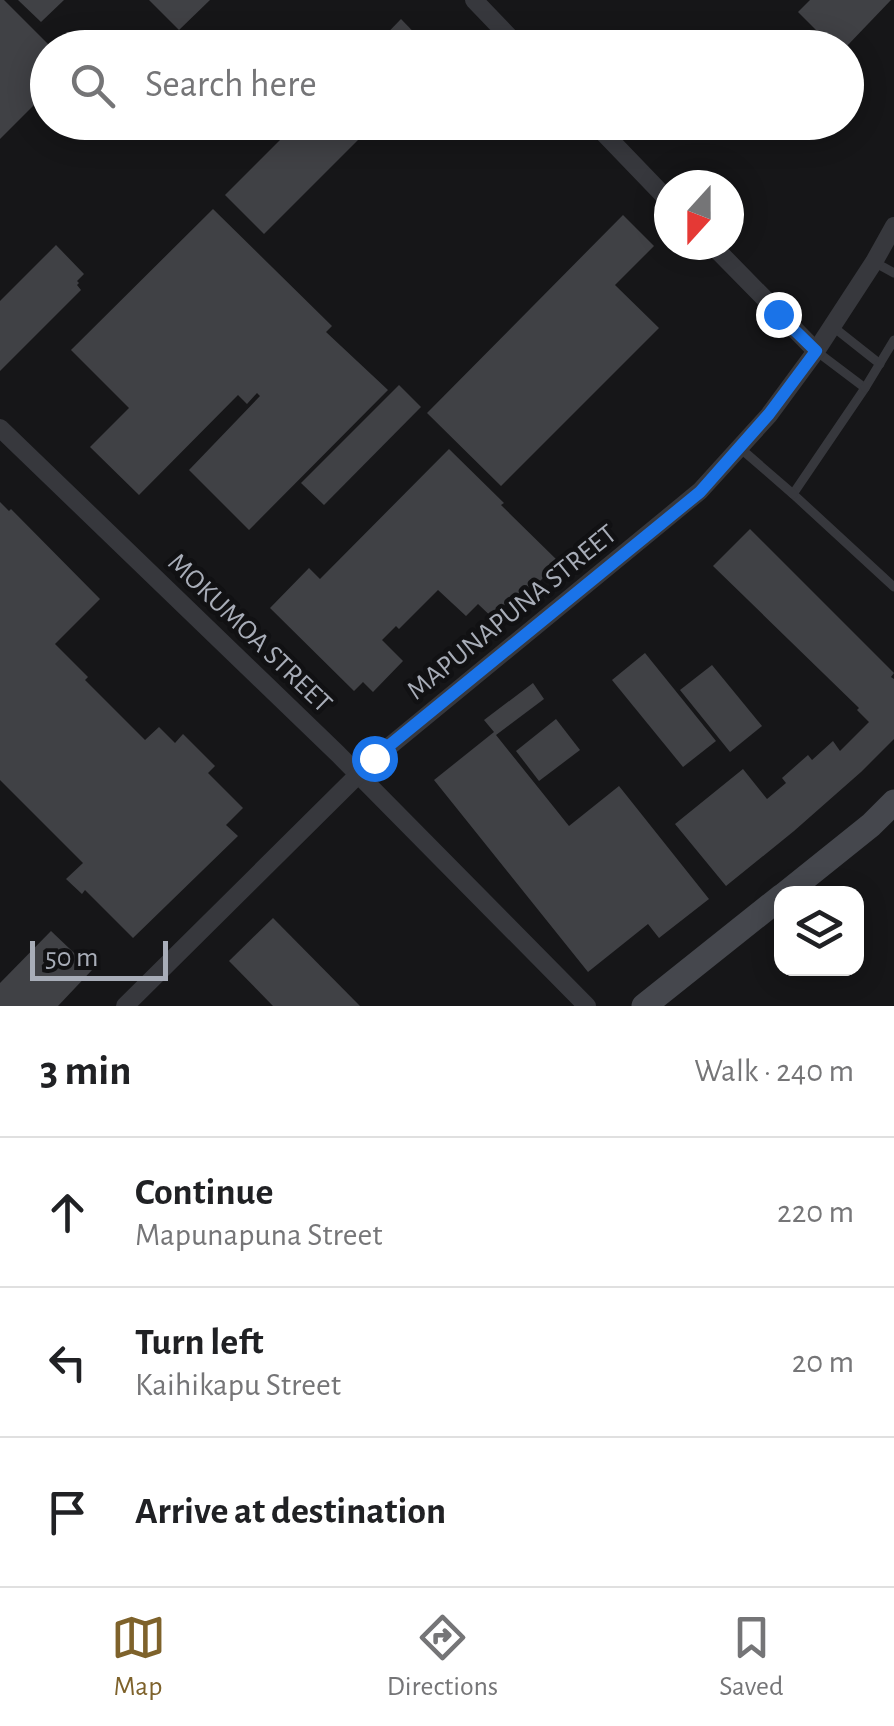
<!DOCTYPE html>
<meta charset="utf-8">
<style>
body{margin:0;font-family:"Alegreya Sans",sans-serif;background:#f2f2f2;color:#202124}
.controls{position:absolute;right:30px;bottom:30px;display:grid;overflow:hidden;border-radius:20px;box-shadow:0 5px 25px #0003}
.controls button{width:90px;height:90px;display:grid;place-items:center;padding:0;border:0;border-bottom:2px solid #e0e0e0;background:#fff;color:#202124;font:50px sans-serif}
.compass{position:absolute;left:654px;top:170px;width:90px;height:90px;border-radius:50%;background:#fff;box-shadow:0 5px 25px #0003;rotate:201deg}
.scale{position:absolute;left:30px;bottom:25px;width:138px;box-sizing:border-box;padding-left:10px;border:5px solid #a8adb8;border-top:0;font-size:28px;line-height:35px;white-space:nowrap;color:#a8adb8;-webkit-text-stroke:8px #111113;paint-order:stroke}
.stop{position:absolute;width:30px;height:30px;margin:-22px;border:8px solid #1a73e8;border-radius:50%;background:#fff}
.stop.end{background:#1a73e8;border-color:#fff;box-shadow:0 2px 10px #0008}
.list{margin:0;padding:0;list-style:none}
h2{display:flex;justify-content:space-between;align-items:center;height:130px;margin:0;padding:0 40px;font-size:42px}
h2 small{font-size:32px;font-weight:400;color:#757577}
.list li{display:grid;grid-template-columns:65px 1fr auto;gap:30px;align-items:center;box-sizing:border-box;height:150px;padding:0 40px;border-top:2px solid #e0e0e0}
.list b{display:block;font-size:38px;white-space:nowrap}
.list p{margin:0;font-size:32px;white-space:nowrap;color:#757577}
.list em{font-size:32px;font-style:normal;color:#757577}
.icon{flex:none;width:55px;height:55px;fill:none;stroke:currentColor;stroke-width:2;stroke-linecap:round;stroke-linejoin:round}
.map{position:relative;flex:none;width:894px;height:1006px;overflow:hidden}
.search{position:absolute;background:#fff;box-shadow:0 5px 25px #0003;left:30px;right:30px;top:30px;height:110px;display:flex;align-items:center;gap:25px;box-sizing:border-box;padding:0 35px;border-radius:55px;color:#757577;font-size:38px}
.sheet{height:580px;background:#fff}
nav{display:flex;justify-content:space-around;align-items:center;box-sizing:border-box;height:140px;border-top:2px solid #e0e0e0;background:#fff;font-size:28px;color:#757577}
nav a{display:grid;justify-items:center;gap:5px}
nav .on{color:#7e622b}
.map>svg:first-child{display:block}
.building{fill:#404145}
.lines{fill:none;stroke-linecap:round;stroke-linejoin:round}
.lane{stroke:#37383d;stroke-width:9}
.street{stroke:#37383d;stroke-width:18}
.secondary{stroke:#45474d;stroke-width:25}
.route{stroke:#1a73e8;stroke-width:12}
.labels{text-anchor:middle;stroke-width:9;stroke-linejoin:round;paint-order:stroke}
.street-label{font-size:28px;fill:#a8adb8;stroke:#111113}
</style>
<div class="map">
<svg width="894" height="1006" viewBox="0 0 894 1006">
<rect width="100%" height="100%" fill="#161618"/>
<g class="building">
<polygon points="0,0 4,0 52,48 48,48 48,91 0,139"/>
<polygon points="18,0 64,0 41,22"/>
<polygon points="149,0 210,0 179,30"/>
<polygon points="810,0 891,0 845,48 834,48 798,12"/>
<polygon points="401,19 429,48 373,48"/>
<polygon points="298,122 376,122 264,234 225,195"/>
<polygon points="213,209 332,326 326,332 388,390 249,530 189,470 260,396 257,393 247,404 238,395 139,495 90,447 129,408 71,350"/>
<polygon points="623,215 654,246 615,285 659,328 501,486 427,413"/>
<polygon points="56,245 84,274 77,281 79,283 77,285 81,290 0,371 0,301"/>
<polygon points="399,385 421,407 324,505 301,483"/>
<polygon points="449,449 504,503 501,505 559,562 498,623 478,604 466,616 438,590 399,629 396,626 382,640 403,661 373,692 363,682 354,691 270,608 309,568 320,579"/>
<polygon points="0,502 9,511 11,509 100,599 55,644 88,677 85,680 145,740 159,727 175,743 183,734 215,766 208,773 243,808 226,825 238,836 133,938 85,890 82,894 66,879 83,863 0,780"/>
<polygon points="750,529 894,673 891,677 894,679 894,739 861,772 794,831 726,886 675,824 743,769 767,799 786,783 782,778 808,755 812,760 833,741 840,751 869,722 857,710 859,708 713,566"/>
<polygon points="645,653 716,741 683,767 612,680"/>
<polygon points="712,665 762,726 730,752 680,690"/>
<polygon points="533,683 544,699 496,735 569,826 619,786 709,899 659,938 648,924 588,972 434,780 494,732 484,720"/>
<polygon points="556,719 580,750 539,781 516,751"/>
<polygon points="273,918 360,1006 273,1006 229,961"/>
<polygon points="51,931 92,970 58,1006 0,1006 0,983"/>
</g>
<g class="lines">
<g class="lane">
<polyline points="874,262 894,273"/>
<polyline points="832,326 880,364"/>
<polyline points="816,351 865,388 793,494 894,587"/>
<polyline points="865,388 894,340"/>
<polyline points="740,448 793,494"/>
</g>
<g class="street">
<polyline points="474,0 520,48"/>
<polyline points="593,122 669,201"/>
<polyline points="712,245 816,351"/>
<polyline points="0,428 338,754 587,1006"/>
<polyline points="125,1006 374,759 700,491 769,415 816,351 874,262 894,226"/>
</g>
<g class="secondary">
<polyline points="785,894 871,825 894,802"/>
<polyline points="644,1006 782,896"/>
</g>
</g>
<g class="lines">
<polyline class="route" points="374,758 700,492 769,414 816,351 778,314"/>
</g>
<g class="labels">
<g class="street-label">
<text transform="translate(511 611) rotate(-39)" y="10">MAPUNAPUNA STREET</text>
<text transform="translate(251 632) rotate(44)" y="10">MOKUMOA STREET</text>
</g>
</g>
</svg>
<div class="controls">
<button><svg class="icon" aria-label="layers" viewBox="0 0 24 24"><path d="M12 4l9 5-9 5-9-5zM3 14l9 5 9-5"/></svg></button>
</div>
<svg class="compass" viewBox="-18 -18 36 36"><path d="M0-13l5 13h-10z" fill="#e53935"/><path d="M0 13l5-13h-10z" fill="#757577"/></svg>
<div class="scale">50 m</div>
<div class="stop" style="left:374px;top:758px"></div>
<div class="stop end" style="left:778px;top:314px"></div>
<div class="search"><svg class="icon" aria-label="search" viewBox="0 0 24 24"><circle cx="10" cy="10" r="6"/><path d="M15 15l6 6"/></svg>Search here</div>
</div>
<section class="sheet">
<h2>3 min<small>Walk · 240 m</small></h2>
<ul class="list">
<li><svg class="icon" aria-label="ahead" viewBox="0 0 24 24"><path d="M12 20V5M6 11l6-6 6 6"/></svg><div><b>Continue</b><p>Mapunapuna Street</p></div><em>220 m</em></li>
<li><svg class="icon" aria-label="left" viewBox="0 0 24 24"><path d="M17 20v-9H6M10 6l-5 5 5 5"/></svg><div><b>Turn left</b><p>Kaihikapu Street</p></div><em>20 m</em></li>
<li><svg class="icon" aria-label="arrive" viewBox="0 0 24 24"><path d="M6 21V4h12l-3 4 3 4H6"/></svg><div><b>Arrive at destination</b></div></li>
</ul>
</section>
<nav>
<a class="on"><svg class="icon" aria-label="map" viewBox="0 0 24 24"><path d="M3 6l6-2 6 2 6-2v14l-6 2-6-2-6 2zM9 4v14M15 6v14"/></svg>Map</a>
<a><svg class="icon" aria-label="directions" viewBox="0 0 24 24"><path d="M12 3l9 9-9 9-9-9zM9 14v-3h6M13 9l2 2-2 2"/></svg>Directions</a>
<a><svg class="icon" aria-label="saved" viewBox="0 0 24 24"><path d="M7 4h10v16l-5-4-5 4z"/></svg>Saved</a>
</nav>
